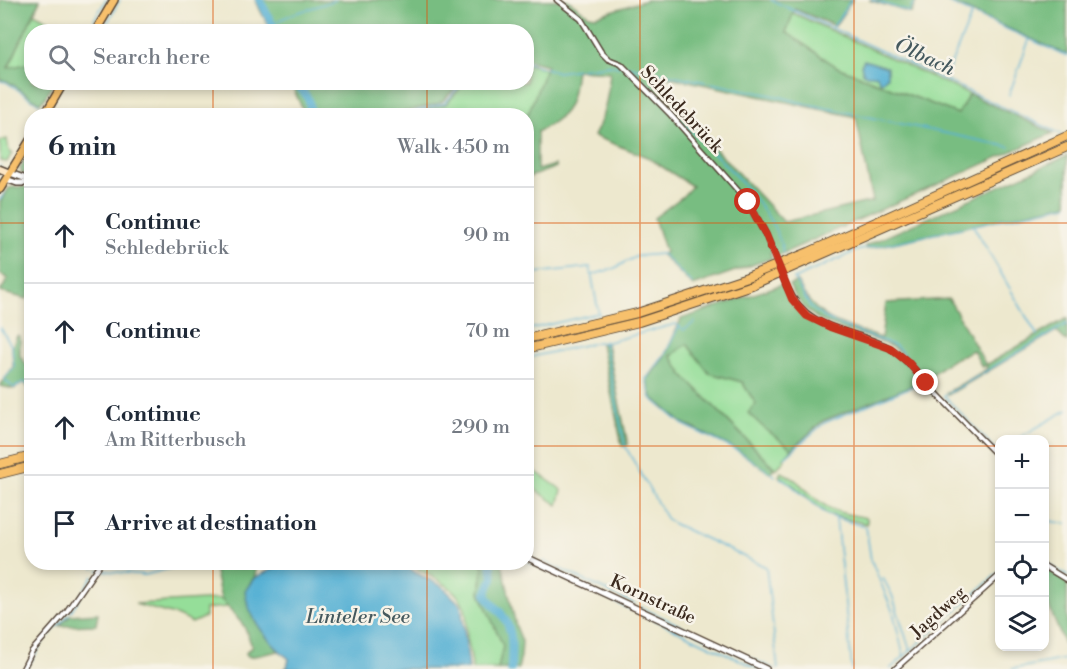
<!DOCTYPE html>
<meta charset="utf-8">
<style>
body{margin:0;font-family:"Libre Bodoni",serif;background:#f2f2f3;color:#1f2937}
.controls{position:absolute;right:18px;bottom:18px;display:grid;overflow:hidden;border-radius:12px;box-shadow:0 3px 9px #0003}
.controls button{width:54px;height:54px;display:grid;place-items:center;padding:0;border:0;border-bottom:2px solid #e0e1e3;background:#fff;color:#1f2937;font:30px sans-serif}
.stop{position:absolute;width:18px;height:18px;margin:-14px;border:4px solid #c8321e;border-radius:50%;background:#fff}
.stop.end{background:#c8321e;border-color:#fff;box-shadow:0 2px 6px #0008}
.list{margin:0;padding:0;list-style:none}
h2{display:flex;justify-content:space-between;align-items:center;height:78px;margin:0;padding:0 24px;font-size:26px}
h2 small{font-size:20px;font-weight:400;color:#747a83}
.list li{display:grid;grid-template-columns:39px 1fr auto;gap:18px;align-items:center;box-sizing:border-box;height:96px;padding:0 24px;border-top:2px solid #e0e1e3}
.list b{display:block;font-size:22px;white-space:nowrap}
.list p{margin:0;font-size:20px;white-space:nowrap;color:#747a83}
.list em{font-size:20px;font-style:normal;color:#747a83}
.icon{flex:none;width:33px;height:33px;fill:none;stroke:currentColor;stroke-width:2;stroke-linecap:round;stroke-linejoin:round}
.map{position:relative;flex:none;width:1067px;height:669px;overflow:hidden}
.search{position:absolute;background:#fff;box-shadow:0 3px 9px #0003;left:24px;top:24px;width:510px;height:66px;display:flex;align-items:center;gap:15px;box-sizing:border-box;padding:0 21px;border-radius:24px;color:#747a83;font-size:22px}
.panel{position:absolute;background:#fff;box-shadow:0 3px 9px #0003;left:24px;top:108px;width:510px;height:462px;border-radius:24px}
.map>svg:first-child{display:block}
.green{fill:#95de99;stroke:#68845c;stroke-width:1.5}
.forest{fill:#78bd81;stroke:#5a7450;stroke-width:1.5;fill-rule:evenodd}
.water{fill:#57b1d4;stroke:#496e79;stroke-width:1.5}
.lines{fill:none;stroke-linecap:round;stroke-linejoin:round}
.stream{stroke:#57b1d4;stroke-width:1.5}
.river{stroke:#57b1d4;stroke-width:8}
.minor-casing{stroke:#564638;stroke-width:7}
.tertiary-casing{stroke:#564638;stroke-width:8}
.secondary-casing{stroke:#564638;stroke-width:9}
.primary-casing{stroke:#564638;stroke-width:10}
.motorway-casing{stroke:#564638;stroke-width:10}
.minor{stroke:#fff;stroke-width:4}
.tertiary{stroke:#fff;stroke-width:5}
.secondary{stroke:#fce6c4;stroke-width:6}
.primary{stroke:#f7c06c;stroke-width:7}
.motorway{stroke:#f7c06c;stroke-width:8}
.minor-bridge-casing{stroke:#564638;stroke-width:7;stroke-linecap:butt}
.minor-bridge{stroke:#fff;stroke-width:4}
.route{stroke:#c8321e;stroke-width:8}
.grid{fill:none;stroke:#df570d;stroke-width:1.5;stroke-opacity:0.55}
.labels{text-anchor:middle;stroke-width:5;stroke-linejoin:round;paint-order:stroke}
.street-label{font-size:18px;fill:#3b2a1e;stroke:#f7f3e8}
.water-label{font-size:20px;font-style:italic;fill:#45595e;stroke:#f7f3e8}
</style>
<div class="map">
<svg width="1067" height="669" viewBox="0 0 1067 669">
<rect width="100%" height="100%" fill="#f7f3e8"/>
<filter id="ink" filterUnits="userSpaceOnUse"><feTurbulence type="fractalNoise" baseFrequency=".0167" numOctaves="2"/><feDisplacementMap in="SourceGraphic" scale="12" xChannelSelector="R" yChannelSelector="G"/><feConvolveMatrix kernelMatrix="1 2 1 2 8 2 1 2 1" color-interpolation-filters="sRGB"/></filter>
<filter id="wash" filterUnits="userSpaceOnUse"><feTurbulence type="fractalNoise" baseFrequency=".008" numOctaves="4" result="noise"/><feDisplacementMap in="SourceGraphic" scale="24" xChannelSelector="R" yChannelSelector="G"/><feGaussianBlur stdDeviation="1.35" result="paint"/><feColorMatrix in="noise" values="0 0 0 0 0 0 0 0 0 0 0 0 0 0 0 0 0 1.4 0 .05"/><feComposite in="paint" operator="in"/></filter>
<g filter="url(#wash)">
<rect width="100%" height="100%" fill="#ede8ce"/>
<g class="green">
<polygon points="34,13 62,27 60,31 32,32 31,63 8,69"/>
<polygon points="793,13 969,94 958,114 837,67 786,32"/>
<polygon points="527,64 546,69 528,114 408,116 446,104 465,83 526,82"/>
<polygon points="7,139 9,151 12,153 7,162 0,161 0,141"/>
<polygon points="687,344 709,372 742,382 756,404 749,413 792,449 784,458 785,460 776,469 683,375 671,356"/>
<polygon points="529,467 562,490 558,505 527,484"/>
<path d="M781,472C800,479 809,496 826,506C838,514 854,515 867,518V524L827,514L793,485L779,476Z"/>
<path d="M480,562L483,567L480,593L503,646L498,669H472C472,658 469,648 467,637C466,629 467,621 466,613C461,586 428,576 408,563Z"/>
<polygon points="221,599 228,607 205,609 205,617 192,623 178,616 135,604"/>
</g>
<g class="forest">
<polygon points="0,0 40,0 8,68 31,63 32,82 54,83 44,99 40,103 7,81 0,80"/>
<path d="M255,0H568L589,15L596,16L646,0H852L835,26L795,9L786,32L837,67L958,114L969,94L1053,133L777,256L774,250L770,252L772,258L693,286L662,255L665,252L654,218L683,196L692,186L647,157L594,136C605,115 608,96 610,72L576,70C571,106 571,114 537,132V170L555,165L556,167L527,178L526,116L523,115L528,114L547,65L527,60L526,32L271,31ZM660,75L856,117L873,201L784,222L655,85Z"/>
<polygon points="869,0 917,0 911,13"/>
<polygon points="945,0 1067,0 1067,55"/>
<polygon points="291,83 460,83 443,101 437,104 393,115 305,115"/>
<polygon points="31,148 31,177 22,173 20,169"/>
<polygon points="1067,156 1067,204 867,249 865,246"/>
<polygon points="15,187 31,187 32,287 27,299 0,292 8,279 0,274 0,202 9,188"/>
<path d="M797,282C817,322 842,324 881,338L886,303L949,299L986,365L1067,318V342L1056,331L948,395L946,393L987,369L986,365L982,367L973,350L948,362L926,379C916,369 905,354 892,347C851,326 813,334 789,285Z"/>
<path d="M783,284C803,325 827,329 867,342C874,345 882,346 888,350C902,357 912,370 921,382L823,421L792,449L764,428L748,413L756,404L742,382L709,373L687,344L671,356L683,375L774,468L770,473L737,450L681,422L652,397L647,380L665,356L681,319Z"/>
<polygon points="17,336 20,337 20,356 31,371 31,391 24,382 14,389 0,386 13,367 12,347"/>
<polygon points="601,344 607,344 628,445 622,446"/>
<polygon points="210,562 231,568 257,567 254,578 250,583 252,617 279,651 250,657 245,654 252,646 244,626 221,599 214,568 210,568"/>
<polygon points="480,563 502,563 516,626 522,641 521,657 518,669 498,669 503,646 480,593 483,567"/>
<polygon points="1044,568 1067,582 1067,651 1045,597"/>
<polygon points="98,613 96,625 60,626 70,615"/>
</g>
<g class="water">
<polygon points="864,60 887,67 887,77 882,82 879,81 877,75 867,75 863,73 861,65"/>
<path d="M286,562L403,563L416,573L442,586L461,605L469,669H284L287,667L289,659C268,642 248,618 245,591L254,578Z"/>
</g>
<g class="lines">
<g class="stream">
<polyline points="771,0 1061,134"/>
<polyline points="872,0 909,12 916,0"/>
<polyline points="942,0 1067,56"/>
<polyline points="94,20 106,0"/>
<polyline points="272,24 290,15 336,0"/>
<polyline points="833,27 851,0"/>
<polyline points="102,32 120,0"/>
<polyline points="526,62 558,72 609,65 620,67"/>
<polyline points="625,66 781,97 798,102 1010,147"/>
<path d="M628,67C646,80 661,100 677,116C708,149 777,208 783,253"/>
<polyline points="949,69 972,14"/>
<polyline points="0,81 6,82 39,104"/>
<polyline points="1009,95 1029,40"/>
<polyline points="42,106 45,107"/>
<polyline points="401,116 445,103 463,82"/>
<polyline points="0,166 1,166"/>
<polyline points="0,200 5,192"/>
<polyline points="974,227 1037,335"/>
<polyline points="526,274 590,267 599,315"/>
<polyline points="592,275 615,268 637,256 662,254 692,284"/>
<polyline points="679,326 664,356 646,379 651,398 682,424 738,451 775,476"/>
<polyline points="0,327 12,347 14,367 4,379 14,388 24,382 32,389"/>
<polyline points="526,330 598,313"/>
<polyline points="604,341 625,446 666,518 672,523 766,567 778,669"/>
<polyline points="526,360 535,356 598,342 604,343 676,324 684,330 695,322"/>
<polyline points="932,384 896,346 837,324 822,316 811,308 794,279 856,251 1067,205"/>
<polyline points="944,396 1067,324"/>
<polyline points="944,396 1000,454"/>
<polyline points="526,404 526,471"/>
<polyline points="1015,440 1067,410"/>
<polyline points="785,457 824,423 923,382"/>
<polyline points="780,478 785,480 827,515 866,527 871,560 893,612 904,657"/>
<polyline points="836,519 852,669"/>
<polyline points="1044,520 1067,524"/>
<polyline points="526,553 532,556"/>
<polyline points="526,561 632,610"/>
<polyline points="543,561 635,604"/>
<polyline points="89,562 94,568"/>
<polyline points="1044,562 1067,576"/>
<polyline points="98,570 145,575 175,567 217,567"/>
<polyline points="883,578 892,595 910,650"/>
<polyline points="640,607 774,669"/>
<polyline points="71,611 93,576"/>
<polyline points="640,613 759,669"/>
<polyline points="26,669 44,640 69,614"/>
<polyline points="890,669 998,573"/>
<polyline points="1012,669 1066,659"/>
</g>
<g class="river">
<polyline points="260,0 276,32"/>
<polyline points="296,82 309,100 311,116"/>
<path d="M491,562L493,578L486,594C489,602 496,607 501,613C515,632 511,647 511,669"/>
</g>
</g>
</g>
<g filter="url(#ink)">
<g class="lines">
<defs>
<g id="minor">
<polyline points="557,0 581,19 601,52 608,59 621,64 669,113 748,202 766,235 772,250"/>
<path d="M787,287C808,333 852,328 890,348C904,356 915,371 926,382C950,408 975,433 1000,458"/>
<polyline points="1044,566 1067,580"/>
<polyline points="23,669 32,651 67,611 101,562"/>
<polyline points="895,669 1000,575"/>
</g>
<g id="tertiary">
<polyline points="10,173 32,181"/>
<polyline points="6,179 17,183 32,183"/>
<polyline points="526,557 766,669"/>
</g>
<polyline id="secondary" points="0,169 10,173"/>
<g id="primary">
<polyline points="95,32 114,0"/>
<polyline points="44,116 64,82"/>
<polyline points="0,189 32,137"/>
</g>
<g id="motorway">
<polyline points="526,339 637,313 747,277 809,252 1067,136"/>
<polyline points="526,349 639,322 752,285 1067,147"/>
<polyline points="0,464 32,456"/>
<polyline points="0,474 32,466"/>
</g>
</defs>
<use href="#minor" class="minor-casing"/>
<use href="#tertiary" class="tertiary-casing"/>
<use href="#secondary" class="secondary-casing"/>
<use href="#primary" class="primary-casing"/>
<use href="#motorway" class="motorway-casing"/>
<use href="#minor" class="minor"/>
<use href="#tertiary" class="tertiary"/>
<use href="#secondary" class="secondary"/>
<use href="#primary" class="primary"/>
<use href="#motorway" class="motorway"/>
<defs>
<polyline id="minor-bridge" points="772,250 787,287"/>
</defs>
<use href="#minor-bridge" class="minor-bridge-casing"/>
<use href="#minor-bridge" class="minor-bridge"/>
</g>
</g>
<g class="lines" filter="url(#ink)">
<polyline class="route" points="748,202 766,235 792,299 807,316 830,327 890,348 908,362 926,383"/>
</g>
<path class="grid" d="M213,0V32M427,0V32M640,0V669M854,0V669M213,82V116M427,82V116M0,223H32M526,223H1067M0,446H32M526,446H1000M1044,446H1067M213,562V669M427,562V669"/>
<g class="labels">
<g class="street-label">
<text transform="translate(682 109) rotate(47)" y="6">Schledebrück</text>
<text transform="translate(653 599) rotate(25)" y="6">Kornstraße</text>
<text transform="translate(938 612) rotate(-42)" y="6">Jagdweg</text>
</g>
<g class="water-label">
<text transform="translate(925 56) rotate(25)" y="7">Ölbach</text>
<text x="358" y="623">Linteler See</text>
</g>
</g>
</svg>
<div class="controls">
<button>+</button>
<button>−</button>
<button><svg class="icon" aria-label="locate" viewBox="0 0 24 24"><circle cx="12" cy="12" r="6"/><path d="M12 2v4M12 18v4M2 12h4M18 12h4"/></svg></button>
<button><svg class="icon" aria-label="layers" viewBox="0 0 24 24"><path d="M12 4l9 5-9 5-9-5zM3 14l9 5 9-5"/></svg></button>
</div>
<div class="stop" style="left:748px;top:202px"></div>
<div class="stop end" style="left:926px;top:383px"></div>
<div class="search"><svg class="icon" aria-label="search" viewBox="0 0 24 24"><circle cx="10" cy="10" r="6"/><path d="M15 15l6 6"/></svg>Search here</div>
<section class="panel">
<h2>6 min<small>Walk · 450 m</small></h2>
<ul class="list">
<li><svg class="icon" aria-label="ahead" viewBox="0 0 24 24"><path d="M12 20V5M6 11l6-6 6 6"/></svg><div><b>Continue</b><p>Schledebrück</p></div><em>90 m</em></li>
<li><svg class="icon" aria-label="ahead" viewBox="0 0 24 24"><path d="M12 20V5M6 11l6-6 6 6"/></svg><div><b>Continue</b></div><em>70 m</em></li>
<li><svg class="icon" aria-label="ahead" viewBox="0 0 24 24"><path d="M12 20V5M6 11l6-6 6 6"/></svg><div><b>Continue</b><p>Am Ritterbusch</p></div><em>290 m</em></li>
<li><svg class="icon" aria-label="arrive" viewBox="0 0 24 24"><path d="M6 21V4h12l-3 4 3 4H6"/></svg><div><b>Arrive at destination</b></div></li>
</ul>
</section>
</div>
